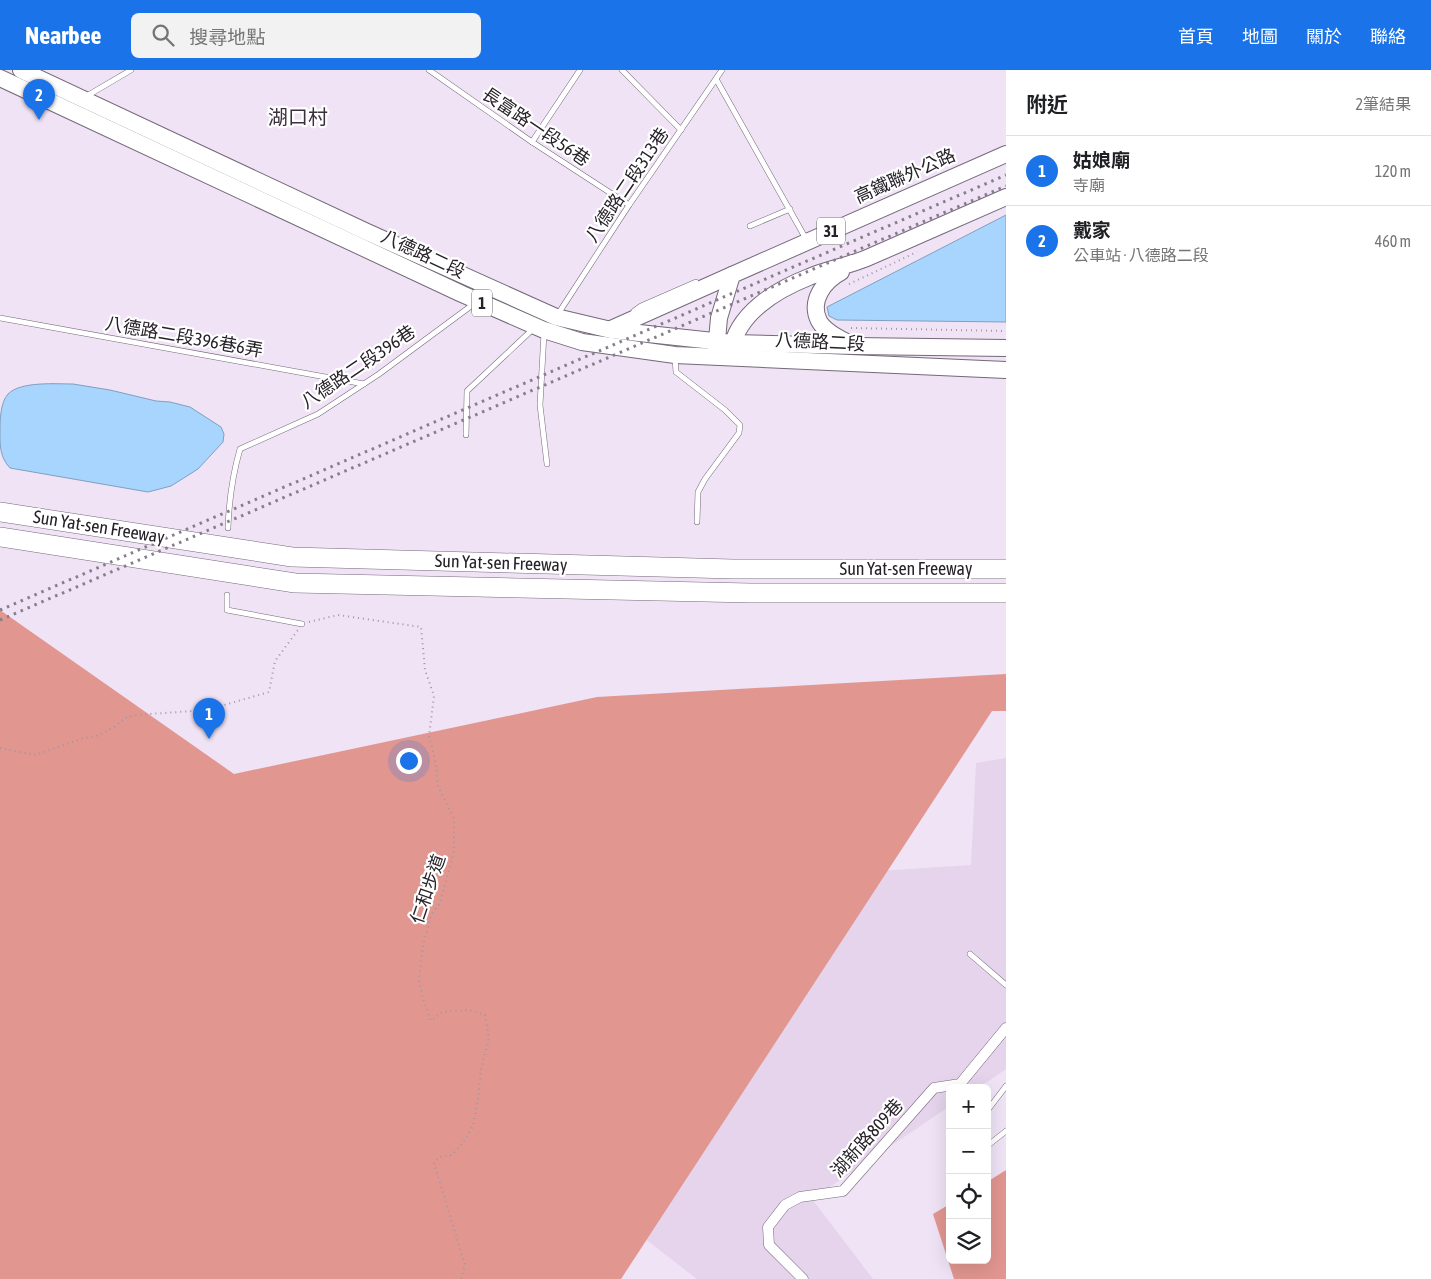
<!DOCTYPE html>
<html lang="zh-TW">
<meta charset="utf-8">
<style>
body{margin:0;font-family:"Asap Condensed","Noto Sans TC",sans-serif;background:#f2f2f2;color:#202124}
.controls{position:absolute;right:15px;bottom:15px;display:grid;overflow:hidden;border-radius:8px;box-shadow:0 5px 20px #0002}
.controls button{width:45px;height:45px;display:grid;place-items:center;padding:0;border:0;border-bottom:1px solid #e0e0e0;background:#fff;color:#202124;font:25px sans-serif}
.you{position:absolute;left:408px;top:690px;width:18px;height:18px;margin:-12px;border:4px solid #fff;border-radius:50%;background:#1a73e8;box-shadow:0 0 0 8px #1a73e833}
.badge{display:grid;place-items:center;width:32px;height:32px;border-radius:50%;background:#1a73e8;color:#fff;font-size:16px;font-weight:700}
.pin{position:absolute;translate:-50% -41px;filter:drop-shadow(0 1px 2px #0008)}
.pin::after{content:'';position:absolute;top:26px;width:18px;height:15px;background:inherit;clip-path:polygon(0 0,100% 0,50% 100%)}
.list{margin:0;padding:0;list-style:none}
h2{display:flex;justify-content:space-between;align-items:center;height:65px;margin:0;padding:0 20px;font-size:21px}
h2 small{font-size:16px;font-weight:400;color:#757577}
.list li{display:grid;grid-template-columns:32px 1fr auto;gap:15px;align-items:center;box-sizing:border-box;height:70px;padding:0 20px;border-top:1px solid #e0e0e0}
.list b{display:block;font-size:19px;white-space:nowrap}
.list p{margin:0;font-size:16px;white-space:nowrap;color:#757577}
.list em{font-size:16px;font-style:normal;color:#757577}
.icon{flex:none;width:28px;height:28px;fill:none;stroke:currentColor;stroke-width:2;stroke-linecap:round;stroke-linejoin:round}
.map{position:relative;flex:none;width:1006px;height:1209px;overflow:hidden}
header{display:flex;align-items:center;gap:30px;box-sizing:border-box;height:70px;padding:0 25px;background:#1a73e8;color:#fff}
header strong{font-size:24px}
nav{display:flex;gap:28px;margin-inline-start:auto;font-size:18px}
.search{width:350px;height:45px;background:#f2f2f2;display:flex;align-items:center;gap:12px;box-sizing:border-box;padding:0 18px;border-radius:8px;color:#757577;font-size:19px}
main{display:flex}
aside{flex:1;background:#fff}
.map>svg:first-child{display:block}
.built{fill:#e5d4ec}
.forest{fill:#e29690}
.water{fill:#a8d5fe;stroke:#819fbe}
.lines{fill:none;stroke-linecap:round;stroke-linejoin:round}
.service-casing{stroke:#746979;stroke-width:6}
.minor-casing{stroke:#746979;stroke-width:11}
.primary-casing{stroke:#746979;stroke-width:18}
.motorway-casing{stroke:#746979;stroke-width:20}
.path{stroke:#9f96a4;stroke-width:2;stroke-dasharray:1 4;stroke-linecap:butt}
.service{stroke:#fff;stroke-width:5}
.minor{stroke:#fff;stroke-width:10}
.primary{stroke:#fff;stroke-width:16}
.motorway{stroke:#fff;stroke-width:19}
.rail{stroke:#877e8b;stroke-width:3;stroke-dasharray:2.5 5;stroke-linecap:butt}
.labels{text-anchor:middle;stroke-width:4.5;stroke-linejoin:round;paint-order:stroke}
.shield{fill:#fff;stroke:#686469;stroke-width:1}
.shield-label{font-size:16px;font-weight:bold;fill:#272229}
.street-label{font-size:18px;fill:#272229;stroke:#fff}
.quarter-label{font-size:20px;fill:#3a303e;stroke:#fff}
</style>
<header>
<strong>Nearbee</strong>
<div class="search"><svg class="icon" aria-label="search" viewBox="0 0 24 24"><circle cx="10" cy="10" r="6"/><path d="M15 15l6 6"/></svg>搜尋地點</div>
<nav><a>首頁</a><a>地圖</a><a>關於</a><a>聯絡</a></nav>
</header>
<main>
<div class="map">
<svg width="1006" height="1209" viewBox="0 0 1006 1209">
<rect width="100%" height="100%" fill="#efe3f5"/>
<polygon class="built" points="1006,688 1006,999 978,1018 950,1018 950,1036 812,1129 873,1209 697,1209 640,1165 816,805 971,795 976,693"/>
<g class="forest">
<polygon points="0,540 234,704 597,627 1006,604 1006,641 992,641 621,1209 0,1209"/>
<polygon points="1006,1100 1006,1209 954,1209 933,1144 950,1134 950,1190 987,1190 987,1112"/>
</g>
<g class="water">
<polygon points="1006,145 1006,252 837,250 829,246 827,237"/>
<path d="M73,314L110,320L156,331L170,332L190,337L221,357L224,364L223,372L198,399L171,416L148,422L10,398C0,387 0,377 0,362C0,351 0,333 8,324C21,311 56,314 73,314Z"/>
</g>
<g class="lines">
<defs>
<g id="service">
<polyline points="429,0 532,72 629,135"/>
<polyline points="622,0 681,60"/>
<polyline points="716,9 806,169"/>
<polyline points="85,27 131,0"/>
<polyline points="532,72 580,0"/>
<polyline points="750,156 790,139"/>
<polyline points="634,241 641,236 696,212"/>
<polyline points="558,244 629,135 722,0"/>
<polyline points="0,248 364,314"/>
<polyline points="544,263 540,335 547,394"/>
<polyline points="675,288 676,302 725,340 740,355 739,363 705,409 698,422 697,452"/>
<polyline points="466,365 467,321 533,259"/>
<path d="M228,458C229,429 232,407 240,379L318,344L379,304L475,233"/>
<polyline points="227,525 227,540 302,554"/>
<polyline points="970,884 1006,915"/>
<polyline points="987,1041 1006,1016"/>
<polyline points="987,1076 1006,1061"/>
</g>
<polyline id="minor" points="803,1209 769,1175 768,1157 785,1135 800,1127 843,1121 934,1018 960,1014 1006,958"/>
<g id="primary">
<polyline points="21,0 367,162 556,247 611,260 732,273 855,276 1006,278"/>
<polyline points="0,8 462,224 544,260 582,272 675,285 1006,300"/>
<path d="M841,202C824,211 809,231 819,251C825,262 840,269 851,274"/>
<polyline points="611,259 732,205"/>
<polyline points="716,281 719,248 732,205 1006,84"/>
<path d="M731,282C736,244 776,220 809,207C828,199 848,196 867,188C913,168 960,147 1006,127"/>
</g>
<g id="motorway">
<polyline points="0,442 292,487 733,499 1006,499"/>
<polyline points="0,467 295,513 751,523 1006,523"/>
</g>
</defs>
<use href="#service" class="service-casing"/>
<use href="#minor" class="minor-casing"/>
<use href="#primary" class="primary-casing"/>
<use href="#motorway" class="motorway-casing"/>
<g class="path">
<polyline points="849,214 917,182"/>
<polyline points="851,258 1006,261"/>
<polyline points="309,552 338,545 421,557 425,600 434,626 429,666 435,690 438,716 454,749 454,782 440,833 431,845 423,875 419,910 423,928 431,951 442,942 468,940 485,945 489,968 481,1000 478,1029 473,1056 463,1073 452,1085 439,1087 434,1093 465,1195 461,1209"/>
<polyline points="0,678 35,685 81,669 100,665 114,657 125,648 135,645 207,640 269,622 275,591 298,560"/>
</g>
<use href="#service" class="service"/>
<use href="#minor" class="minor"/>
<use href="#primary" class="primary"/>
<use href="#motorway" class="motorway"/>
<g class="rail">
<polyline points="0,540 1006,105"/>
<polyline points="0,550 1006,116"/>
</g>
</g>
<g class="labels">
<g class="shield">
<rect x="817" y="147.5" width="28" height="27" rx="4"/>
<rect x="472" y="219.5" width="20" height="27" rx="4"/>
</g>
<g class="shield-label">
<text x="831" y="167">31</text>
<text x="482" y="239">1</text>
</g>
<g class="street-label">
<text transform="translate(536 57) rotate(34)" y="6">長富路一段56巷</text>
<text transform="translate(905 106) rotate(-24)" y="6">高鐵聯外公路</text>
<text transform="translate(627 115) rotate(-56)" y="6">八德路二段313巷</text>
<text transform="translate(423 184) rotate(25)" y="6">八德路二段</text>
<text transform="translate(184 267) rotate(10)" y="6">八德路二段396巷6弄</text>
<text transform="translate(820 272) rotate(3)" y="6">八德路二段</text>
<text transform="translate(358 297) rotate(-34)" y="6">八德路二段396巷</text>
<text transform="translate(99 457) rotate(9)" y="6">Sun Yat-sen Freeway</text>
<text transform="translate(501 493) rotate(2)" y="6">Sun Yat-sen Freeway</text>
<text x="906" y="505">Sun Yat-sen Freeway</text>
<text transform="translate(428 819) rotate(-71)" y="6">仁和步道</text>
<text transform="translate(867 1068) rotate(-48)" y="6">湖新路809巷</text>
</g>
<g class="quarter-label">
<text x="298" y="54">湖口村</text>
</g>
</g>
</svg>
<div class="controls">
<button>+</button>
<button>−</button>
<button><svg class="icon" aria-label="locate" viewBox="0 0 24 24"><circle cx="12" cy="12" r="6"/><path d="M12 2v4M12 18v4M2 12h4M18 12h4"/></svg></button>
<button><svg class="icon" aria-label="layers" viewBox="0 0 24 24"><path d="M12 4l9 5-9 5-9-5zM3 14l9 5 9-5"/></svg></button>
</div>
<div class="you"></div>
<div class="pin badge" style="left:209px;top:669px">1</div>
<div class="pin badge" style="left:39px;top:50px">2</div>
</div>
<aside>
<h2>附近<small>2筆結果</small></h2>
<ul class="list">
<li><span class="badge">1</span><div><b>姑娘廟</b><p>寺廟</p></div><em>120 m</em></li>
<li><span class="badge">2</span><div><b>戴家</b><p>公車站 · 八德路二段</p></div><em>460 m</em></li>
</ul>
</aside>
</main>
